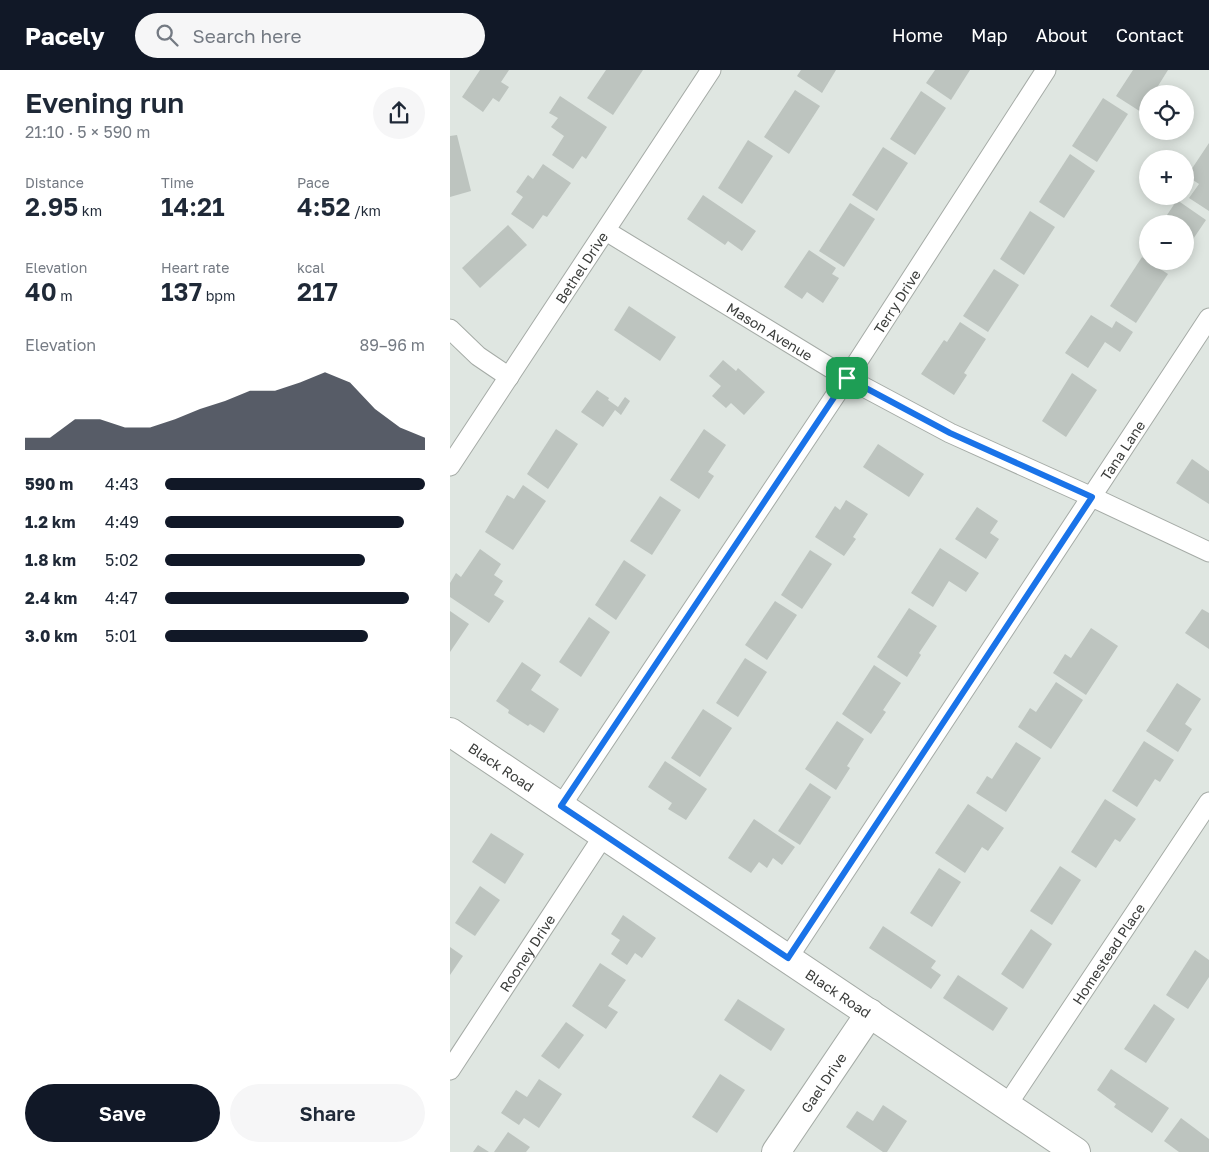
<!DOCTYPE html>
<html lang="en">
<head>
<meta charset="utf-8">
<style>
	:root { --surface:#fff; --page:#f6f6f7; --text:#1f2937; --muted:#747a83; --accent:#111827 }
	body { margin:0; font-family:"Golos Text",sans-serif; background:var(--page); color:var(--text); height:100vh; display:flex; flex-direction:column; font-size:19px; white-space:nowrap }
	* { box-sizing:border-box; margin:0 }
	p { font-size:16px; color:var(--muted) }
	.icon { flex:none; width:28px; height:28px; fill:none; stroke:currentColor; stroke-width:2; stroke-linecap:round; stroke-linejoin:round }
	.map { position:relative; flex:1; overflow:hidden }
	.drawer { display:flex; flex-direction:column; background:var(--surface); width:450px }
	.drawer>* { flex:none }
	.controls { position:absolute; left:689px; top:15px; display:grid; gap:10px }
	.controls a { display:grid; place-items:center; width:55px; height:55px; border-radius:50%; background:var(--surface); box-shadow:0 2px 12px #0003; font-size:25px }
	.pin { position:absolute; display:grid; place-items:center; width:42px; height:42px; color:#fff; margin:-21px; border-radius:10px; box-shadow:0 2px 8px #0006 }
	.round { display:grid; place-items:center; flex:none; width:52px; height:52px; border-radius:26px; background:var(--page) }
	.head { display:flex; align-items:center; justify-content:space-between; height:85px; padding:0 25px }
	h1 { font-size:28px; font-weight:600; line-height:38px }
	.figures { display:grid; grid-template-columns:repeat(3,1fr); gap:8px; height:85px; padding:5px 25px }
	.figures div { display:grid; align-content:center }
	.figures b { font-size:25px; font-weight:600 }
	.figures small { font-size:14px; font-weight:400 }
	.figures p { font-size:14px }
	.chart { height:140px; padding:10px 25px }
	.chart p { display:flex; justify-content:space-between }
	.chart svg { width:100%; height:90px; margin-top:5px; fill:var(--accent); opacity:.7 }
	.cta { display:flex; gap:10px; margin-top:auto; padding:10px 25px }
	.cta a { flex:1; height:58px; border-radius:30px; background:var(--accent); color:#fff; font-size:20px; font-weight:600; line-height:58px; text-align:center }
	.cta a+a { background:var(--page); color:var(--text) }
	ul { padding:0 25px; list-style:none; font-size:16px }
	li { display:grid; grid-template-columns:80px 60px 1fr; align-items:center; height:38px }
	li i { height:12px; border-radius:6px; background:var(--accent) }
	header { display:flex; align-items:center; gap:30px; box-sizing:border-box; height:70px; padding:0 25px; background:var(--accent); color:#fff }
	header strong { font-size:24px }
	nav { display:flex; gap:28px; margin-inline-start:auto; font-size:18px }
	.search { width:350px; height:45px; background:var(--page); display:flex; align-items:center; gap:12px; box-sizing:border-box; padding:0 18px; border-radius:28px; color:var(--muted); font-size:19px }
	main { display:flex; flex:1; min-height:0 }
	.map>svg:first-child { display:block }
	.building { fill:#bdc4bf }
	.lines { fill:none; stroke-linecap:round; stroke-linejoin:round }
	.street-casing { stroke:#a5aba6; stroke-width:21 }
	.secondary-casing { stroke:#a5aba6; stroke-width:30 }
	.street { stroke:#fff; stroke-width:19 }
	.secondary { stroke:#fff; stroke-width:28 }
	.route-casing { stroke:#fff; stroke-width:10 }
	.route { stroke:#1a73e8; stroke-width:6 }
	.labels { text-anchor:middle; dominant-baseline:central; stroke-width:4.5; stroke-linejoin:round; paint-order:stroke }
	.street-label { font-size:14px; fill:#3b3d3b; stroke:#ecf3ee }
</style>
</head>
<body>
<header>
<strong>Pacely</strong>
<div class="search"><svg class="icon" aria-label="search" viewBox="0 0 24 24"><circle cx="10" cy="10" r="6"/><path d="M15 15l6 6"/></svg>Search here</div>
<nav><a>Home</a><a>Map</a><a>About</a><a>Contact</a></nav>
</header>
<main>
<section class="drawer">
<div class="head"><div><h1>Evening run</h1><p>21:10 · 5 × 590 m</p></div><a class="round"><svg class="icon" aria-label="share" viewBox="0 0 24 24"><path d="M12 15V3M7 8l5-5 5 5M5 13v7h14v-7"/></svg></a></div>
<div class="figures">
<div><p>Distance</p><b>2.95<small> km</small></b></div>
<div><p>Time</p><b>14:21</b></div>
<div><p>Pace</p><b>4:52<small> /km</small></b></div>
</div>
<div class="figures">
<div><p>Elevation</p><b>40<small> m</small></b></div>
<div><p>Heart rate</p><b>137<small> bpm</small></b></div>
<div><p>kcal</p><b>217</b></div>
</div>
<div class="chart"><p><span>Elevation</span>89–96 m</p>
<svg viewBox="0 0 160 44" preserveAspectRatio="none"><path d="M0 44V38L10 38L20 29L30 29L40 33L50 33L60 29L70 24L80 20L90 15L100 15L110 11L120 6L130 11L140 24L150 33L160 38V44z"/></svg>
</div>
<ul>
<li><b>590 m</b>4:43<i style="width:100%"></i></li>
<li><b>1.2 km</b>4:49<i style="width:92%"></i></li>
<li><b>1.8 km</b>5:02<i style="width:77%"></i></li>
<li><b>2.4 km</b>4:47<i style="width:94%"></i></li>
<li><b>3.0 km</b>5:01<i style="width:78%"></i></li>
</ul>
<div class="cta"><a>Save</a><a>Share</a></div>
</section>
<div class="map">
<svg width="759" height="1082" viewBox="0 0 759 1082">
	<rect width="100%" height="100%" fill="#dfe6e1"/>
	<!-- building -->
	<g class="building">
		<polygon points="30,0 59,0 51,12 59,17 49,32 43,28 33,42 12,27"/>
		<polygon points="156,0 193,0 163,45 137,28"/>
		<polygon points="351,0 386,0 372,23 347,6"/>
		<polygon points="485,0 520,0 501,30 476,13"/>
		<polygon points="683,0 718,0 703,24 698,24 698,32 691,42 666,26"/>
		<polygon points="345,20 370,36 339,84 314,67"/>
		<polygon points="471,21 496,38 465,85 440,69"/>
		<polygon points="110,26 157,57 136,89 132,86 123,99 102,85 114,66 101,57 108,48 99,43"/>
		<polygon points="653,28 678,44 647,92 622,76"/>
		<polygon points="7,65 21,121 0,127 0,66"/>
		<polygon points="298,70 323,86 292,134 268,118"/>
		<polygon points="759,73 759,141 739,128 749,114 737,106"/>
		<polygon points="433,77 458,93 427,141 402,125"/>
		<polygon points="620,84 645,101 614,148 589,132"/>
		<polygon points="93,94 121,113 97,147 93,145 83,159 61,144 73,127 66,122 78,105 83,109"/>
		<polygon points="253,125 306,161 292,181 278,171 275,175 237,149"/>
		<polygon points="727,130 756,150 735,181 735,154 711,154"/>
		<polygon points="400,133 425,149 394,197 369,181"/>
		<polygon points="580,141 605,157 574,205 550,189"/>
		<polygon points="58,155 77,175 30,218 12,198"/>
		<polygon points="359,180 386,198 382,204 389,208 373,233 357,222 352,229 334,217"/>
		<polygon points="692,187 718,204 686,253 660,236"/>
		<polygon points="544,199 569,215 538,262 513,246"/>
		<polygon points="179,236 226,267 210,291 164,260"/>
		<polygon points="641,245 662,258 666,251 683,262 670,282 655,272 638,298 615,283"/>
		<polygon points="510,252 536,269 514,303 517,305 504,325 471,304 494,270 497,272"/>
		<polygon points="273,290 286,301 288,298 315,322 294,345 281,333 276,338 262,326 271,316 259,306"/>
		<polygon points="622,303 647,320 616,367 592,351"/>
		<polygon points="147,320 159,328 158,330 168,337 175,327 180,331 171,345 165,340 153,357 131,342"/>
		<polygon points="106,359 128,374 98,419 77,404"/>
		<polygon points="254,359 276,375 258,402 264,406 249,429 220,410"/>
		<polygon points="428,374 474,404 459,427 413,397"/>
		<polygon points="742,389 759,401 759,434 726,413"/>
		<polygon points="73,415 96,431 63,480 35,462 57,425 64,429"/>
		<polygon points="210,426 231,440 202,485 180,471"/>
		<polygon points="396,430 418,444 403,467 406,469 394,486 365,467 385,436 390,440"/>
		<polygon points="527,437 548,451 540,463 549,469 536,489 505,469"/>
		<polygon points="490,478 529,503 516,522 499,511 483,537 461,523"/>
		<polygon points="30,479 51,494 44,505 53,511 44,525 54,531 39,553 0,527 0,513 6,503 11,507"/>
		<polygon points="360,480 382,494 352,539 331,525"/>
		<polygon points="174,490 196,505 166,550 145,535"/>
		<polygon points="325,531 347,545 317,590 295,575"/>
		<polygon points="459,538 487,556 469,583 471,585 457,607 427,587"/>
		<polygon points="752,539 759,543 759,579 735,563"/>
		<polygon points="0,541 19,554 0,582"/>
		<polygon points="139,547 160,562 131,607 109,592"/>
		<polygon points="641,558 668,576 636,625 603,603 615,584 621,588"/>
		<polygon points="295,588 317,602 288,647 266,633"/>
		<polygon points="72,592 91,605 81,620 109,639 94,663 80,654 78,656 58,643 59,640 46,631"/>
		<polygon points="424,595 451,613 433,640 436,642 421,664 392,644"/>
		<polygon points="606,612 633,630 601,679 568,657 580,638 586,642"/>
		<polygon points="727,613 751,629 735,654 742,659 728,682 696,661"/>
		<polygon points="253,639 282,658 250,707 221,688"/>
		<polygon points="387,651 414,669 397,696 400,698 386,720 355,699"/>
		<polygon points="694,671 724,690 710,712 705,709 687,737 662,721"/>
		<polygon points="566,672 591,688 556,742 526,723 537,706 542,709"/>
		<polygon points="215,691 257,719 236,750 218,739 222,733 198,717"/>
		<polygon points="360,713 381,727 350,775 328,761"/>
		<polygon points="655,729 686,749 670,772 665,769 646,798 621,782"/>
		<polygon points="518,734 554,758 538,781 532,777 515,803 485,783"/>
		<polygon points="304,749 345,777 332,795 323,788 317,798 309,792 301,803 278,788"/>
		<polygon points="41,763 74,784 55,814 22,792"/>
		<polygon points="610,796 631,810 602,855 580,841"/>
		<polygon points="489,798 511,812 482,857 460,843"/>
		<polygon points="30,816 50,830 25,866 5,853"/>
		<polygon points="173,845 206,868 192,888 185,883 177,895 161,884 170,870 161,864"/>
		<polygon points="433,856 486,891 481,898 491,905 481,919 419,878"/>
		<polygon points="581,859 602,874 573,919 551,904"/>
		<polygon points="0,877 13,886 0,905"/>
		<polygon points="745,880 759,890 759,907 738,939 716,925"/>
		<polygon points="150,893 176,910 158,936 168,942 156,959 122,936"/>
		<polygon points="508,905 558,938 543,961 493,928"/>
		<polygon points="288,929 335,959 321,981 274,950"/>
		<polygon points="704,934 725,949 696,993 674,979"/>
		<polygon points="116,952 134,965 109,999 91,986"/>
		<polygon points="661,999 719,1038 702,1063 664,1037 666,1034 647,1020"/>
		<polygon points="270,1004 295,1020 267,1063 242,1047"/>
		<polygon points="89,1009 112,1024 89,1058 74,1048 69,1055 51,1043 66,1020 77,1027"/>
		<polygon points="433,1035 457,1051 437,1082 433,1082 396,1057 407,1041 423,1051"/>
		<polygon points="731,1048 759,1069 759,1082 729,1082 714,1071"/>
		<polygon points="58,1062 80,1077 76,1082 44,1082"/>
		<polygon points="28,1075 39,1082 23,1082"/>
	</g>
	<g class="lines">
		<!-- street casing -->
		<g class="street-casing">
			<g id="street">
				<path id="s1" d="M156 161 397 308 500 363 642 427 759 482"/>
				<polyline points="0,259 28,286 59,307"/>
				<path id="s2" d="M0 396 261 0"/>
				<path id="s3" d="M111 736 397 308 596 0"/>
				<path id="s4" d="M338 888 759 248"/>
				<path id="s5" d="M0 1000 154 765"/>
				<path id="s6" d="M557 1035 759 732"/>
			</g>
		</g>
		<!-- secondary casing -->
		<g class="secondary-casing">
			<g id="secondary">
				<path id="s7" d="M0 662 626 1082"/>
				<path id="s8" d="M326 1082 420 943"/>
			</g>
		</g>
		<!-- street -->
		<use href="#street" class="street"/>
		<!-- secondary -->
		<use href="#secondary" class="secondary"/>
	</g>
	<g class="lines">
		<!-- route casing -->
		<g class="route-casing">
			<polygon id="route" points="397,308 500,363 642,427 338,888 111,736"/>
		</g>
		<!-- route -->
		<use href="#route" class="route"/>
	</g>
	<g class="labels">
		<!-- street labels -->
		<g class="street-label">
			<text stroke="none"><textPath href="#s2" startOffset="238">Bethel Drive</textPath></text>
			<text stroke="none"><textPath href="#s3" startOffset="606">Terry Drive</textPath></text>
			<text stroke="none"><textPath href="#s1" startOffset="192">Mason Avenue</textPath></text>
			<text stroke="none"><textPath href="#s4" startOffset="608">Tana Lane</textPath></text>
			<text stroke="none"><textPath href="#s7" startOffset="62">Black Road</textPath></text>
			<text stroke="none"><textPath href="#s5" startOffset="140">Rooney Drive</textPath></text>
			<text stroke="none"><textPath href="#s6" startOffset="182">Homestead Place</textPath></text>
			<text stroke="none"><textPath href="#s7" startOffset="468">Black Road</textPath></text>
			<text stroke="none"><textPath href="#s8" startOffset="84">Gael Drive</textPath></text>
		</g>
	</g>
</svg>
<div class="controls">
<a><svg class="icon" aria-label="locate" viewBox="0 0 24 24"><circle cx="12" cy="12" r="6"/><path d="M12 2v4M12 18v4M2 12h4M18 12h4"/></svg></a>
<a>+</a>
<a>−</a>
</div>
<div class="pin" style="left:397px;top:308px;background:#1e9e55"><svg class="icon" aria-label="arrive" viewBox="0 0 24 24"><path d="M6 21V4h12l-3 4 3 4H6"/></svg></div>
</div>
</main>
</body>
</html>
